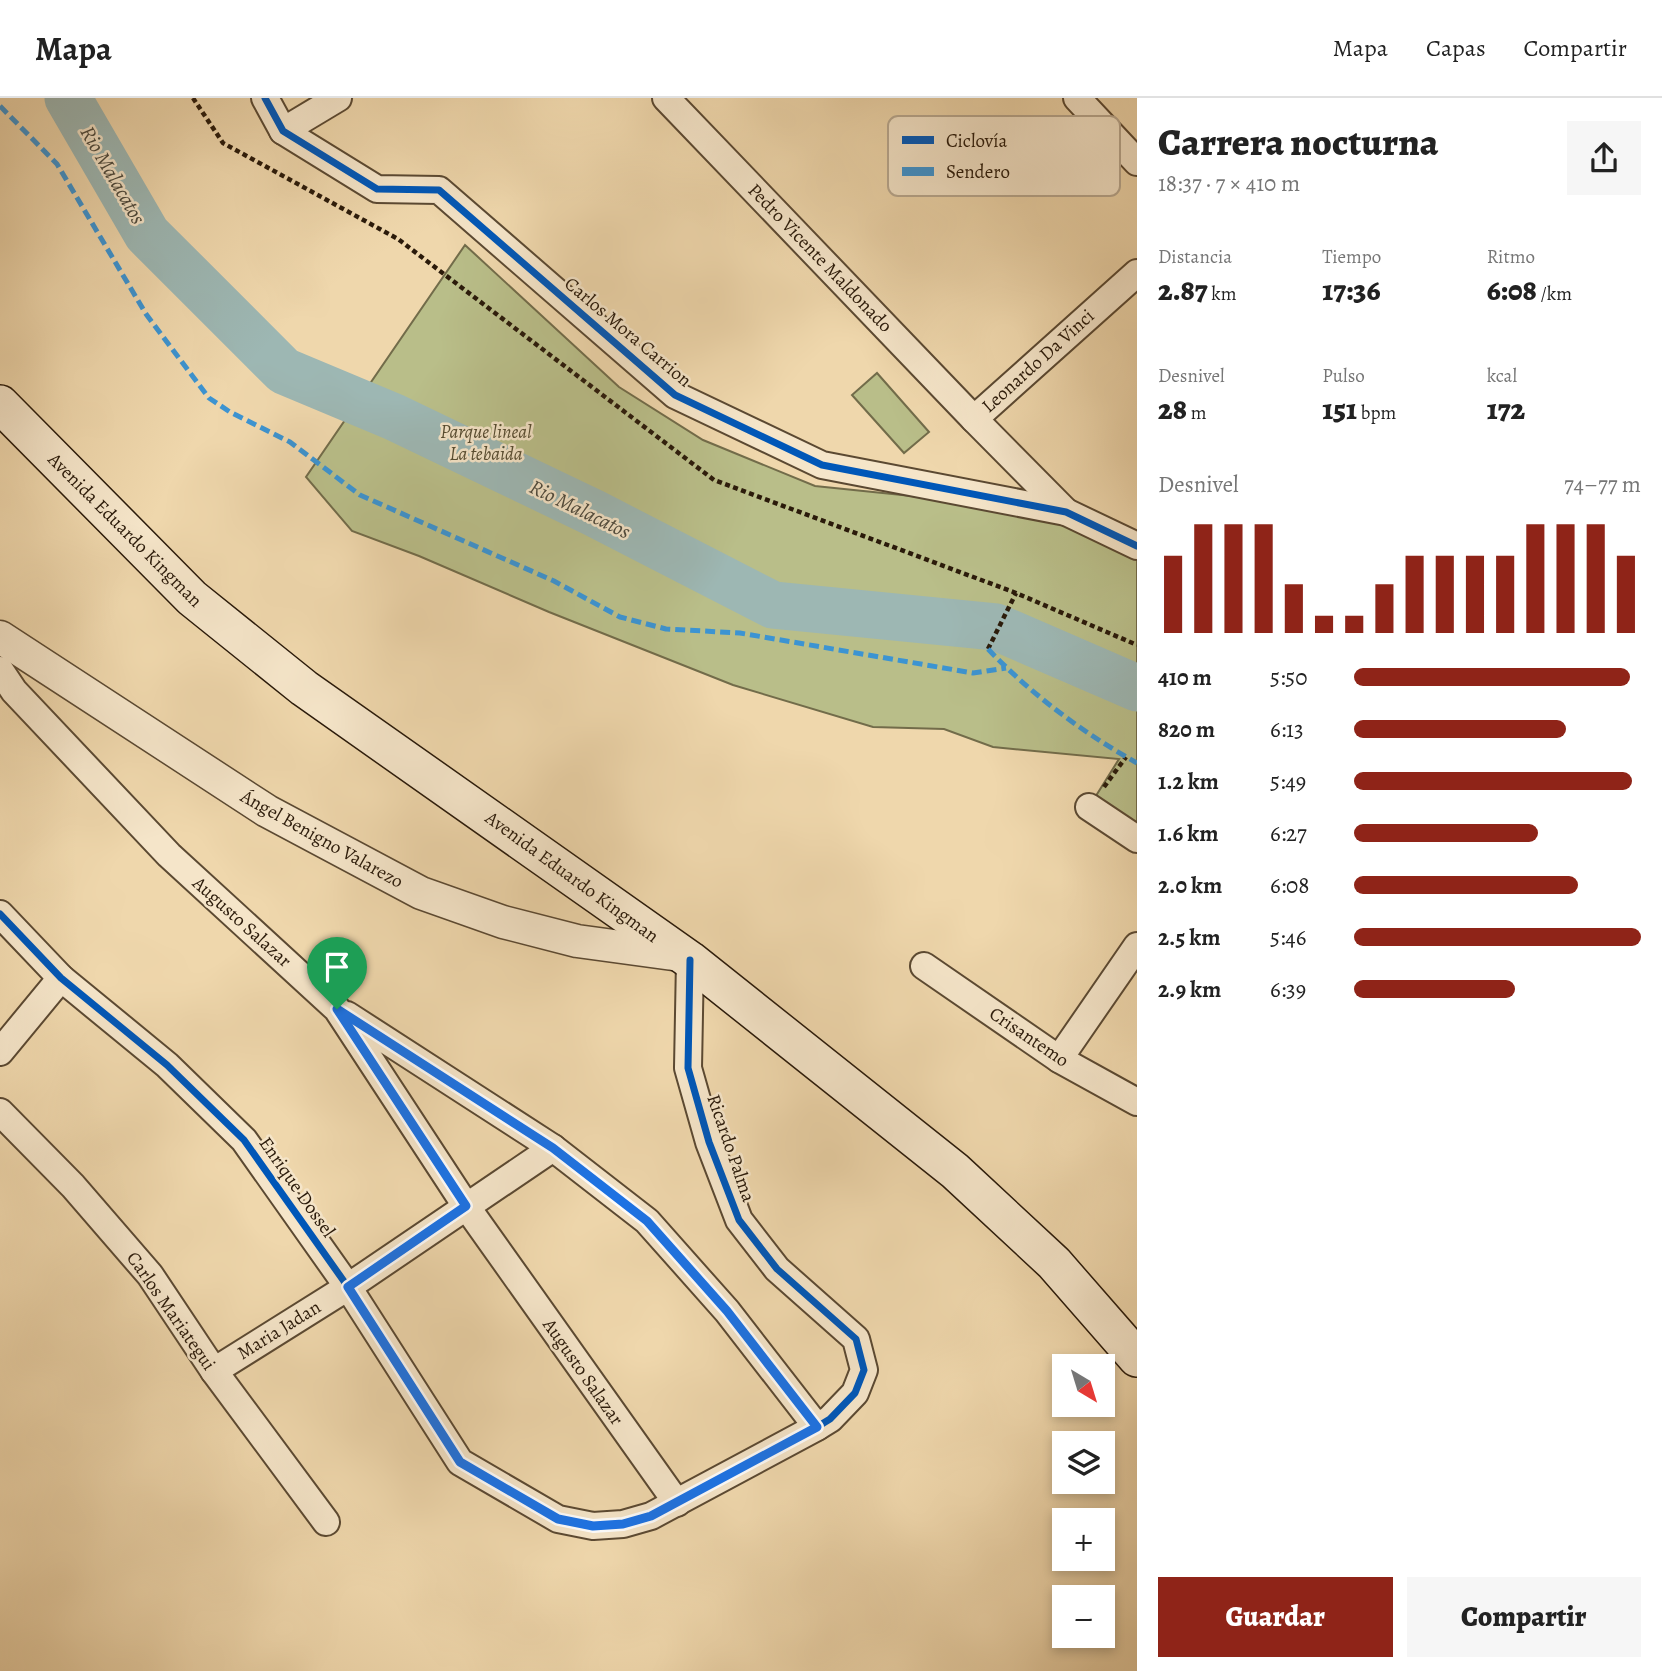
<!DOCTYPE html>
<html lang="es">
<head>
<meta charset="utf-8">
<style>
	:root { --surface:#fff; --page:#f6f6f6; --text:#222; --muted:#767676; --line:#e0e0e0; --accent:#8f2418 }
	body { margin:0; font-family:Alegreya,serif; background:var(--page); color:var(--text); height:100vh; display:flex; flex-direction:column; font-size:26px; white-space:nowrap }
	* { box-sizing:border-box; margin:0 }
	p { font-size:23px; color:var(--muted) }
	.icon { flex:none; width:38px; height:38px; fill:none; stroke:currentColor; stroke-width:2; stroke-linecap:round; stroke-linejoin:round }
	.map { position:relative; flex:1; overflow:hidden }
	.details { display:flex; flex-direction:column; background:var(--surface); width:525px }
	.details>* { flex:none }
	.needle { width:46px; rotate:142deg }
	.buttons { position:absolute; left:1052px; top:1256px; display:grid; gap:14px }
	.buttons a { display:grid; place-items:center; width:63px; height:63px; border-radius:0px; background:var(--surface); box-shadow:0 4px 10px #0003; font-size:35px }
	.pin { position:absolute; display:grid; place-items:center; width:60px; height:60px; color:#fff; margin:-72px -30px; border-radius:50% 50% 50% 0; rotate:-45deg; box-shadow:0 0 7px #0007 }
	.pin .icon { rotate:45deg }
	.round { display:grid; place-items:center; flex:none; width:74px; height:74px; border-radius:0px; background:var(--page) }
	.overview { display:flex; align-items:center; justify-content:space-between; height:119px; padding:0 21px }
	h1 { font-size:38px; font-weight:800; line-height:52px }
	.stats { display:grid; grid-template-columns:repeat(3,1fr); gap:10px; height:119px; padding:7px 21px }
	.stats div { display:grid; align-content:center }
	.stats b { font-size:30px; font-weight:800 }
	.stats small { font-size:19px; font-weight:400 }
	.stats p { font-size:19px }
	.chart { height:196px; padding:14px 21px }
	.chart p { display:flex; justify-content:space-between }
	.chart svg { width:100%; height:126px; margin-top:7px; stroke:var(--accent); stroke-width:6 }
	.action { display:flex; gap:14px; margin-top:auto; padding:14px 21px }
	.action a { flex:1; height:80px; border-radius:0px; background:var(--accent); color:#fff; font-size:28px; font-weight:800; line-height:80px; text-align:center }
	.action a+a { background:var(--page); color:var(--text) }
	ul { padding:0 21px; list-style:none; font-size:23px }
	li { display:grid; grid-template-columns:112px 84px 1fr; align-items:center; height:52px }
	li i { height:18px; border-radius:9px; background:var(--accent) }
	header { display:flex; align-items:center; gap:42px; box-sizing:border-box; height:98px; padding:0 35px; background:var(--surface); border-bottom:2px solid var(--line) }
	header strong { font-size:33px }
	nav { display:flex; gap:38px; margin-inline-start:auto; font-size:24px }
	main { display:flex; flex:1; min-height:0 }
	.map>svg:first-child { display:block }
	.green { fill:#b9be89; stroke:#726c4a; stroke-width:2 }
	.lines { fill:none; stroke-linecap:round; stroke-linejoin:round }
	.river { stroke:#9db7b3; stroke-width:47 }
	.minor-casing { stroke:#5b4932; stroke-width:30 }
	.tertiary-casing { stroke:#5b4932; stroke-width:35 }
	.secondary-casing { stroke:#2a1a0a; stroke-width:40 }
	.path { stroke:#2a1a0a; stroke-width:4.5; stroke-dasharray:5 3.5; stroke-linecap:butt }
	.minor { stroke:#f5e5c9; stroke-width:26 }
	.tertiary { stroke:#f5e5c9; stroke-width:32 }
	.secondary { stroke:#f5e5c9; stroke-width:37 }
	.quiet { stroke:#3c94d2; stroke-width:5; stroke-dasharray:10 5; stroke-linecap:butt }
	.cycleway-casing { stroke:#f5e5c9; stroke-width:11 }
	.cycleway { stroke:#0057b8; stroke-width:7 }
	.route-casing { stroke:#fff; stroke-width:14 }
	.route { stroke:#1a73e8; stroke-width:9 }
	.labels { text-anchor:middle; dominant-baseline:central; stroke-width:5; stroke-linejoin:round; paint-order:stroke }
	.street-label { font-size:19px; fill:#2a1a0a; stroke:#f5e5c9 }
	.park-label { font-size:19px; font-style:italic; fill:#554b30; stroke:#f5e5c9 }
	.water-label { font-size:21px; font-style:italic; fill:#4c493d; stroke:#f5e5c9 }
	.key { fill:#f5e5c9; stroke:#b8a890; stroke-width:2 }
	.key-label { font-size:19px; fill:#2a1a0a }
</style>
</head>
<body>
<header>
<strong>Mapa</strong>
<nav><a>Mapa</a><a>Capas</a><a>Compartir</a></nav>
</header>
<main>
<div class="map">
<svg width="1137" height="1573" viewBox="0 0 1137 1573">
	<rect width="100%" height="100%" fill="#efd7ac"/>
	<filter id="stains"><feTurbulence type="fractalNoise" baseFrequency=".00286" numOctaves="4"/><feColorMatrix values="0 0 0 0 .2 0 0 0 0 .09 0 0 0 0 .02 0 0 0 .5 -.17"/></filter>
	<radialGradient id="worn" r=".72"><stop offset=".6" stop-color="#630" stop-opacity="0"/><stop offset="1" stop-color="#630" stop-opacity=".3"/></radialGradient>
	<!-- green -->
	<g class="green">
		<polygon points="465,147 619,289 703,342 815,388 1066,414 1137,448 1137,741 1089,709 1119,661 993,649 944,631 873,629 733,587 549,514 419,458 352,433 306,379"/>
		<polygon points="877,275 929,334 904,355 852,297"/>
	</g>
	<g class="lines">
		<!-- river -->
		<polyline class="river" points="68,0 147,136 284,273 394,319 594,415 773,507 996,529 1137,590"/>
		<!-- minor casing -->
		<g class="minor-casing">
			<g id="minor">
				<polyline points="265,0 283,33 377,91 439,92 675,297 822,367 1066,414 1137,448"/>
				<polyline points="666,0 974,321"/>
				<polyline points="1077,0 1137,64"/>
				<polyline points="283,33 338,0"/>
				<polyline points="1066,414 974,321 1137,175"/>
				<polyline points="0,572 14,593 169,757 337,911 466,1108 677,1405"/>
				<polyline points="1089,709 1137,741"/>
				<polyline points="0,816 61,880 167,967 244,1042 348,1189 460,1364 558,1421 593,1428 623,1426 651,1418 817,1329 830,1321 855,1295 864,1272 856,1241 777,1171 739,1122 709,1044 688,970 690,862"/>
				<polyline points="924,868 1059,961 1137,1004"/>
				<polyline points="347,917 553,1050 647,1123 727,1213 817,1329"/>
				<polyline points="0,954 61,880"/>
				<polyline points="1059,961 1137,848"/>
				<polyline points="0,1014 73,1088 150,1177 214,1273 326,1424"/>
				<polyline points="214,1273 348,1189 553,1050"/>
			</g>
		</g>
		<!-- tertiary casing -->
		<g class="tertiary-casing">
			<polyline id="tertiary" points="0,539 267,713 421,795 503,824 577,843 680,857"/>
		</g>
		<!-- secondary casing -->
		<g class="secondary-casing">
			<polyline id="secondary" points="0,306 192,500 304,590 690,862 955,1073 1054,1165 1137,1260"/>
		</g>
		<!-- path -->
		<g class="path">
			<polyline points="193,0 223,45 398,141 714,382 1016,495 1137,547"/>
			<polyline points="988,551 1016,495"/>
			<polyline points="1104,689 1126,659"/>
		</g>
		<!-- minor -->
		<use href="#minor" class="minor"/>
		<!-- tertiary -->
		<use href="#tertiary" class="tertiary"/>
		<!-- secondary -->
		<use href="#secondary" class="secondary"/>
		<!-- quiet -->
		<g class="quiet">
			<polyline points="0,8 57,66 146,216 209,300 230,314 290,344 360,397 554,483 620,519 666,531 740,535 973,575 1006,570"/>
			<path d="M988 551C1031 596 1083 635 1137 665"/>
		</g>
		<!-- cycleway casing -->
		<g class="cycleway-casing">
			<g id="cycleway">
				<polyline points="265,0 283,33 377,91 439,92 675,297 822,367 1066,414 1137,448"/>
				<polyline points="0,816 61,880 167,967 244,1042 348,1189 460,1364 558,1421 593,1428 623,1426 651,1418 817,1329 830,1321 855,1295 864,1272 856,1241 777,1171 739,1122 709,1044 688,970 690,862"/>
			</g>
		</g>
		<!-- cycleway -->
		<use href="#cycleway" class="cycleway"/>
	</g>
	<g class="lines">
		<!-- route casing -->
		<g class="route-casing">
			<polygon id="route" points="337,911 553,1050 647,1123 727,1213 817,1329 651,1418 623,1426 593,1428 558,1421 460,1364 348,1189 466,1108"/>
		</g>
		<!-- route -->
		<use href="#route" class="route"/>
	</g>
	<g class="labels">
		<!-- street labels -->
		<g class="street-label">
			<text transform="translate(820 160) rotate(46)">Pedro Vicente Maldonado</text>
			<text transform="translate(628 234) rotate(40)">Carlos Mora Carrion</text>
			<text transform="translate(1038 263) rotate(-42)">Leonardo Da Vinci</text>
			<text transform="translate(125 432) rotate(45)">Avenida Eduardo Kingman</text>
			<text transform="translate(322 741) rotate(29)">Ángel Benigno Valarezo</text>
			<text transform="translate(572 779) rotate(36)">Avenida Eduardo Kingman</text>
			<text transform="translate(242 824) rotate(42)">Augusto Salazar</text>
			<text transform="translate(1029 939) rotate(34)">Crisantemo</text>
			<text transform="translate(731 1050) rotate(71)">Ricardo Palma</text>
			<text transform="translate(297 1089) rotate(55)">Enrique Dossel</text>
			<text transform="translate(171 1213) rotate(55)">Carlos Mariategui</text>
			<text transform="translate(279 1232) rotate(-32)">Maria Jadan</text>
			<text transform="translate(583 1274) rotate(55)">Augusto Salazar</text>
		</g>
		<!-- park labels -->
		<g class="park-label">
			<text x="486" y="334">Parque lineal<tspan x="486" dy="22">La tebaida</tspan></text>
		</g>
		<!-- water labels -->
		<g class="water-label">
			<text transform="translate(113 77) rotate(60)">Rio Malacatos</text>
			<text transform="translate(580 411) rotate(26)">Rio Malacatos</text>
		</g>
	</g>
	<!-- legend -->
	<rect x="888" y="18" width="232" height="80" rx="10" class="key"/>
	<rect x="902" y="38" width="32" height="8" fill="#0057b8"/>
	<rect x="902" y="69" width="32" height="9" fill="#3c94d2"/>
	<g class="key-label">
		<text x="946" y="49">Ciclovía</text>
		<text x="946" y="80">Sendero</text>
	</g>
	<rect width="100%" height="100%" filter="url(#stains)"/>
	<rect width="100%" height="100%" fill="url(#worn)"/>
</svg>
<div class="buttons">
<a><svg class="needle" viewBox="-14 -14 28 28"><path d="M0-13l5 13h-10z" fill="#e53935"/><path d="M0 13l5-13h-10z" fill="#767676"/></svg></a>
<a><svg class="icon" aria-label="layers" viewBox="0 0 24 24"><path d="M12 4l9 5-9 5-9-5zM3 14l9 5 9-5"/></svg></a>
<a>+</a>
<a>−</a>
</div>
<div class="pin" style="left:337px;top:911px;background:#1e9e55"><svg class="icon" aria-label="arrive" viewBox="0 0 24 24"><path d="M6 21V4h12l-3 4 3 4H6"/></svg></div>
</div>
<section class="details">
<div class="overview"><div><h1>Carrera nocturna</h1><p>18:37 · 7 × 410 m</p></div><a class="round"><svg class="icon" aria-label="share" viewBox="0 0 24 24"><path d="M12 15V3M7 8l5-5 5 5M5 13v7h14v-7"/></svg></a></div>
<div class="stats">
<div><p>Distancia</p><b>2.87<small> km</small></b></div>
<div><p>Tiempo</p><b>17:36</b></div>
<div><p>Ritmo</p><b>6:08<small> /km</small></b></div>
</div>
<div class="stats">
<div><p>Desnivel</p><b>28<small> m</small></b></div>
<div><p>Pulso</p><b>151<small> bpm</small></b></div>
<div><p>kcal</p><b>172</b></div>
</div>
<div class="chart"><p><span>Desnivel</span>74–77 m</p>
<svg viewBox="0 0 160 44" preserveAspectRatio="none"><path d="M5 44V17M15 44V6M25 44V6M35 44V6M45 44V27M55 44V38M65 44V38M75 44V27M85 44V17M95 44V17M105 44V17M115 44V17M125 44V6M135 44V6M145 44V6M155 44V17"/></svg>
</div>
<ul>
<li><b>410 m</b>5:50<i style="width:96%"></i></li>
<li><b>820 m</b>6:13<i style="width:74%"></i></li>
<li><b>1.2 km</b>5:49<i style="width:97%"></i></li>
<li><b>1.6 km</b>6:27<i style="width:64%"></i></li>
<li><b>2.0 km</b>6:08<i style="width:78%"></i></li>
<li><b>2.5 km</b>5:46<i style="width:100%"></i></li>
<li><b>2.9 km</b>6:39<i style="width:56%"></i></li>
</ul>
<div class="action"><a>Guardar</a><a>Compartir</a></div>
</section>
</main>
</body>
</html>
